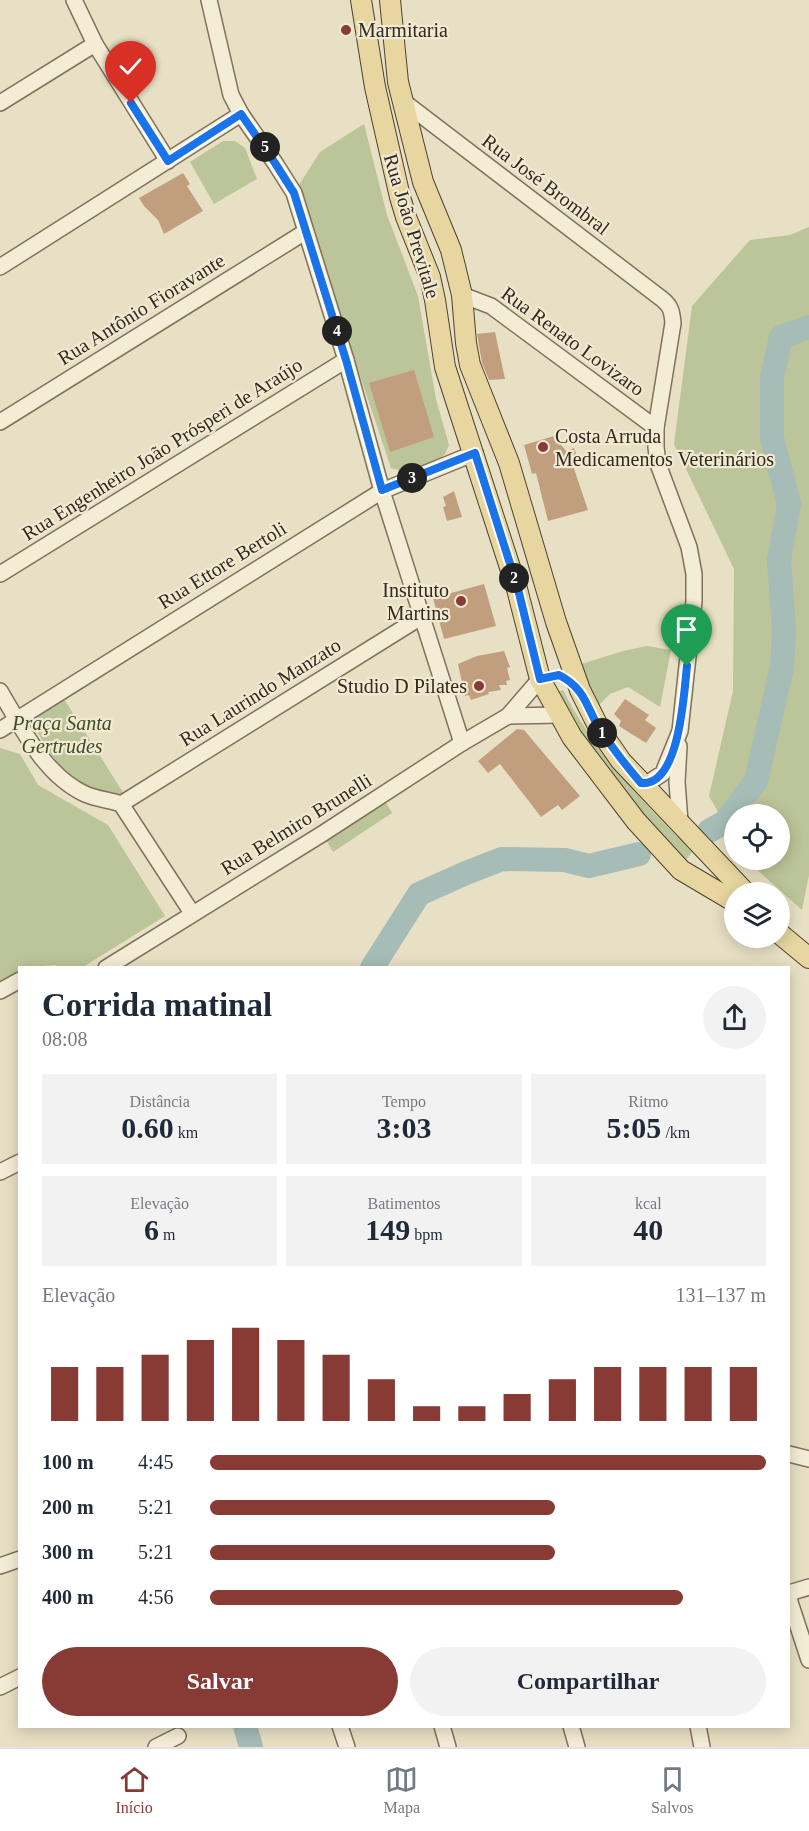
<!DOCTYPE html>
<html lang="pt">
<head>
<meta charset="utf-8">
<style>
	:root { --surface:#fff; --page:#f2f2f3; --text:#1f2937; --muted:#747a83; --line:#e0e1e3; --accent:#883a34 }
	body { margin:0; font-family:"Times New Roman",serif; background:var(--page); color:var(--text); height:100vh; display:flex; flex-direction:column; font-size:22px; white-space:nowrap }
	* { box-sizing:border-box; margin:0 }
	p { font-size:20px; color:var(--muted) }
	.icon { flex:none; width:33px; height:33px; fill:none; stroke:currentColor; stroke-width:2; stroke-linecap:round; stroke-linejoin:round }
	.map { position:relative; flex:1; overflow:hidden }
	.details { position:absolute; left:18px; top:966px; width:772px; height:762px; display:flex; flex-direction:column; background:var(--surface); border-radius:0px; box-shadow:0 3px 15px #0003 }
	.details>* { flex:none }
	.controls { position:absolute; left:724px; top:804px; display:grid; gap:12px }
	.controls a { display:grid; place-items:center; width:66px; height:66px; border-radius:50%; background:var(--surface); box-shadow:0 3px 15px #0003; font-size:30px }
	.pin { position:absolute; display:grid; place-items:center; width:51px; height:51px; color:#fff; margin:-62px -26px; border-radius:50% 50% 50% 0; rotate:-45deg; box-shadow:0 0 6px #0007 }
	.pin .icon { rotate:45deg }
	.km { position:absolute; width:30px; height:30px; margin:-15px; border-radius:50%; background:#222; color:#fff; font-size:16px; line-height:30px; text-align:center }
	.round { display:grid; place-items:center; flex:none; width:63px; height:63px; border-radius:32px; background:var(--page) }
	.head { display:flex; align-items:center; justify-content:space-between; height:102px; padding:0 24px }
	h1 { font-size:33px; font-weight:800; line-height:45px }
	.metrics { display:grid; grid-template-columns:repeat(3,1fr); gap:9px; height:102px; padding:6px 24px }
	.metrics div { display:grid; align-content:center; border-radius:0px; background:var(--page); text-align:center }
	.metrics b { font-size:30px; font-weight:800 }
	.metrics small { font-size:16px; font-weight:400 }
	.metrics p { font-size:16px }
	.chart { height:168px; padding:12px 24px }
	.chart p { display:flex; justify-content:space-between }
	.chart svg { width:100%; height:108px; margin-top:6px; stroke:var(--accent); stroke-width:6 }
	.action { display:flex; gap:12px; margin-top:auto; padding:12px 24px }
	.action a { flex:1; height:69px; border-radius:36px; background:var(--accent); color:#fff; font-size:24px; font-weight:800; line-height:69px; text-align:center }
	.action a+a { background:var(--page); color:var(--text) }
	ul { padding:0 24px; list-style:none; font-size:20px }
	li { display:grid; grid-template-columns:96px 72px 1fr; align-items:center; height:45px }
	li i { height:15px; border-radius:8px; background:var(--accent) }
	.tabs { display:flex; justify-content:space-around; align-items:center; height:84px; border-top:2px solid var(--line); background:var(--surface); font-size:16px; color:var(--muted) }
	.tabs a { display:grid; justify-items:center; gap:3px }
	.tabs .selected { color:var(--accent) }
	.map>svg:first-child { display:block }
	.green { fill:#bcc499 }
	.lines { fill:none; stroke-linecap:round; stroke-linejoin:round }
	.river { stroke:#a5bcb7; stroke-width:24 }
	.building { fill:#c19f7e }
	.minor-casing { stroke:#80725d; stroke-width:18 }
	.major-casing { stroke:#4e4130; stroke-width:22 }
	.minor { stroke:#f4edd6; stroke-width:15 }
	.major { stroke:#e7d6a0; stroke-width:20 }
	.route-casing { stroke:#fff; stroke-width:12 }
	.route { stroke:#1a73e8; stroke-width:8 }
	.poi-dot { fill:#883a34; stroke:#f0ead2; stroke-width:2 }
	.labels { text-anchor:middle; dominant-baseline:central; stroke-width:4.5; stroke-linejoin:round; paint-order:stroke }
	.poi-label { font-size:20px; fill:#32291f; stroke:#f0ead2; text-anchor:start }
	.street-label { font-size:20px; fill:#32291f; stroke:#f0ead2 }
	.park-label { font-size:20px; font-style:italic; fill:#404c28; stroke:#f0ead2 }
</style>
</head>
<body>
<div class="map">
<svg width="809" height="1747" viewBox="0 0 809 1747">
	<rect width="100%" height="100%" fill="#e8e0c4"/>
	<!-- green -->
	<g class="green">
		<polygon points="364,124 387,215 418,296 436,399 449,445 445,454 435,463 402,471 391,468 297,188 320,152"/>
		<polygon points="223,141 235,141 245,148 257,179 214,204 190,162"/>
		<polygon points="809,227 809,875 802,910 746,860 780,860 780,814 735,814 735,842 709,796 733,691 734,569 674,444 692,306 750,240 790,235"/>
		<polygon points="647,646 671,650 660,707 628,687 610,694 596,708 575,666 623,651"/>
		<path d="M563 690C595 753 643 802 692 852L684 863 614 782 554 694Z"/>
		<polygon points="64,699 124,794 115,798 72,782 45,746 34,725 39,715"/>
		<polygon points="0,748 20,754 38,785 108,825 165,916 83,967 58,967 55,965 20,968 19,975 0,987"/>
		<polygon points="385,801 392,813 333,852 326,840"/>
	</g>
	<g class="lines">
		<!-- river -->
		<g class="river">
			<polyline points="709,831 725,822 756,781 782,667 784,631 779,560 789,504 772,438 772,377 781,337 809,327"/>
			<polyline points="372,968 419,894 466,873 502,859 565,860 589,866 639,854"/>
			<polyline points="245,1726 251,1747"/>
		</g>
	</g>
	<!-- building -->
	<g class="building">
		<polygon points="183,173 190,184 187,186 203,211 164,234 158,220 144,206 139,198"/>
		<polygon points="495,332 505,379 489,380 482,363 477,334"/>
		<polygon points="414,370 434,437 390,452 369,383"/>
		<polygon points="554,436 566,451 574,448 579,461 572,463 588,510 548,521 536,473 532,474 524,445"/>
		<polygon points="454,491 462,517 447,521 443,507 446,506 443,497"/>
		<polygon points="484,584 496,626 444,639 433,598"/>
		<polygon points="504,651 510,667 507,668 510,680 506,681 507,685 499,685 501,690 488,692 489,694 471,700 469,695 465,696 458,664 477,656"/>
		<polygon points="625,699 649,715 645,720 656,728 646,743 619,726 621,721 614,714"/>
		<polygon points="517,729 524,730 580,796 562,810 558,805 541,817 500,764 488,773 478,761"/>
	</g>
	<g class="lines">
		<!-- minor casing -->
		<g class="minor-casing">
			<g id="minor">
				<polyline points="74,0 95,44 168,161"/>
				<polyline points="209,0 231,95 241,114 275,163 294,193 346,360 382,491 462,743"/>
				<path d="M404 102 662 299C671 306 672 312 673 323L656 428V447L658 464 689 547 694 574V601L680 731 663 773 651 781 641 783"/>
				<polyline points="0,103 95,44"/>
				<polyline points="0,267 241,114"/>
				<polyline points="462,295 491,306 656,428"/>
				<polyline points="0,422 305,232"/>
				<polyline points="0,574 346,360"/>
				<path d="M0 691C22 728 44 775 85 794 96 799 110 800 121 804L192 913"/>
				<polyline points="508,716 560,715"/>
				<polyline points="0,730 382,491 475,453"/>
				<polyline points="679,746 677,782 680,822"/>
				<polyline points="121,804 421,617"/>
				<polyline points="106,968 322,834 462,743 508,716 540,679"/>
				<polyline points="0,991 20,980"/>
				<polyline points="0,1172 20,1162"/>
				<polyline points="789,1454 809,1459"/>
				<polyline points="0,1566 20,1559"/>
				<polyline points="789,1593 809,1587"/>
				<polyline points="789,1599 809,1660"/>
				<polyline points="0,1687 20,1677"/>
				<polyline points="340,1726 347,1747"/>
				<polyline points="442,1726 448,1747"/>
				<polyline points="571,1726 577,1747"/>
				<polyline points="698,1726 702,1747"/>
				<polyline points="156,1747 178,1736"/>
			</g>
		</g>
		<!-- major casing -->
		<g class="major-casing">
			<g id="major">
				<polyline points="361,0 375,87 400,197 406,217 430,277 435,300 445,367 517,589 540,679 572,737 636,821 681,870 735,902"/>
				<polyline points="390,0 398,82 423,182 451,250 462,295 466,343 470,365 509,463 556,622 580,690 601,732 621,761 745,892"/>
				<polyline points="780,934 809,958"/>
			</g>
		</g>
		<!-- minor -->
		<use href="#minor" class="minor"/>
		<!-- major -->
		<use href="#major" class="major"/>
	</g>
	<g class="lines">
		<!-- route casing -->
		<g class="route-casing">
			<path id="route" d="M131 103 168 161 241 114 275 163 294 193 346 360 382 490 475 453 518 589 540 679 559 675C588 690 586 710 603 734 615 751 627 767 641 783 680 787 684 692 687 666"/>
		</g>
		<!-- route -->
		<use href="#route" class="route"/>
	</g>
	<!-- markers -->
	<g class="poi-dot">
		<circle cx="346" cy="30" r="6"/>
		<circle cx="543" cy="447" r="6"/>
		<circle cx="461" cy="601" r="6"/>
		<circle cx="479" cy="686" r="6"/>
	</g>
	<g class="labels">
		<!-- poi labels -->
		<g class="poi-label">
			<text x="358" y="30">Marmitaria</text>
			<text x="555" y="436">Costa Arruda<tspan x="555" dy="23">Medicamentos Veterinários</tspan></text>
			<text x="449" y="590" text-anchor="end">Instituto<tspan x="449" dy="23">Martins</tspan></text>
			<text x="467" y="686" text-anchor="end">Studio D Pilates</text>
		</g>
		<!-- street labels -->
		<g class="street-label">
			<text transform="translate(546 184) rotate(37)">Rua José Brombral</text>
			<text transform="translate(412 226) rotate(73)">Rua João Previtale</text>
			<text transform="translate(141 309) rotate(-32)">Rua Antônio Fioravante</text>
			<text transform="translate(573 341) rotate(36)">Rua Renato Lovizaro</text>
			<text transform="translate(162 449) rotate(-32)">Rua Engenheiro João Prósperi de Araújo</text>
			<text transform="translate(222 565) rotate(-32)">Rua Ettore Bertoli</text>
			<text transform="translate(260 692) rotate(-32)">Rua Laurindo Manzato</text>
			<text transform="translate(296 824) rotate(-32)">Rua Belmiro Brunelli</text>
		</g>
		<!-- park labels -->
		<g class="park-label">
			<text x="62" y="723">Praça Santa<tspan x="62" dy="23">Gertrudes</tspan></text>
		</g>
	</g>
</svg>
<div class="controls">
<a><svg class="icon" aria-label="locate" viewBox="0 0 24 24"><circle cx="12" cy="12" r="6"/><path d="M12 2v4M12 18v4M2 12h4M18 12h4"/></svg></a>
<a><svg class="icon" aria-label="layers" viewBox="0 0 24 24"><path d="M12 4l9 5-9 5-9-5zM3 14l9 5 9-5"/></svg></a>
</div>
<div class="pin" style="left:687px;top:666px;background:#1e9e55"><svg class="icon" aria-label="arrive" viewBox="0 0 24 24"><path d="M6 21V4h12l-3 4 3 4H6"/></svg></div>
<div class="pin" style="left:131px;top:103px;background:#d93025"><svg class="icon" aria-label="check" viewBox="0 0 24 24"><path d="M5 12l5 5 9-10"/></svg></div>
<b class="km" style="left:602px;top:733px">1</b>
<b class="km" style="left:514px;top:578px">2</b>
<b class="km" style="left:412px;top:478px">3</b>
<b class="km" style="left:337px;top:331px">4</b>
<b class="km" style="left:265px;top:147px">5</b>
<section class="details">
<div class="head"><div><h1>Corrida matinal</h1><p>08:08</p></div><a class="round"><svg class="icon" aria-label="share" viewBox="0 0 24 24"><path d="M12 15V3M7 8l5-5 5 5M5 13v7h14v-7"/></svg></a></div>
<div class="metrics">
<div><p>Distância</p><b>0.60<small> km</small></b></div>
<div><p>Tempo</p><b>3:03</b></div>
<div><p>Ritmo</p><b>5:05<small> /km</small></b></div>
</div>
<div class="metrics">
<div><p>Elevação</p><b>6<small> m</small></b></div>
<div><p>Batimentos</p><b>149<small> bpm</small></b></div>
<div><p>kcal</p><b>40</b></div>
</div>
<div class="chart"><p><span>Elevação</span>131–137 m</p>
<svg viewBox="0 0 160 44" preserveAspectRatio="none"><path d="M5 44V22M15 44V22M25 44V17M35 44V11M45 44V6M55 44V11M65 44V17M75 44V27M85 44V38M95 44V38M105 44V33M115 44V27M125 44V22M135 44V22M145 44V22M155 44V22"/></svg>
</div>
<ul>
<li><b>100 m</b>4:45<i style="width:100%"></i></li>
<li><b>200 m</b>5:21<i style="width:62%"></i></li>
<li><b>300 m</b>5:21<i style="width:62%"></i></li>
<li><b>400 m</b>4:56<i style="width:85%"></i></li>
</ul>
<div class="action"><a>Salvar</a><a>Compartilhar</a></div>
</section>
</div>
<nav class="tabs">
<a class="selected"><svg class="icon" aria-label="home" viewBox="0 0 24 24"><path d="M3 11l9-7 9 7M6 9v11h12V9"/></svg>Início</a>
<a><svg class="icon" aria-label="map" viewBox="0 0 24 24"><path d="M3 6l6-2 6 2 6-2v14l-6 2-6-2-6 2zM9 4v14M15 6v14"/></svg>Mapa</a>
<a><svg class="icon" aria-label="saved" viewBox="0 0 24 24"><path d="M7 4h10v16l-5-4-5 4z"/></svg>Salvos</a>
</nav>
</body>
</html>
